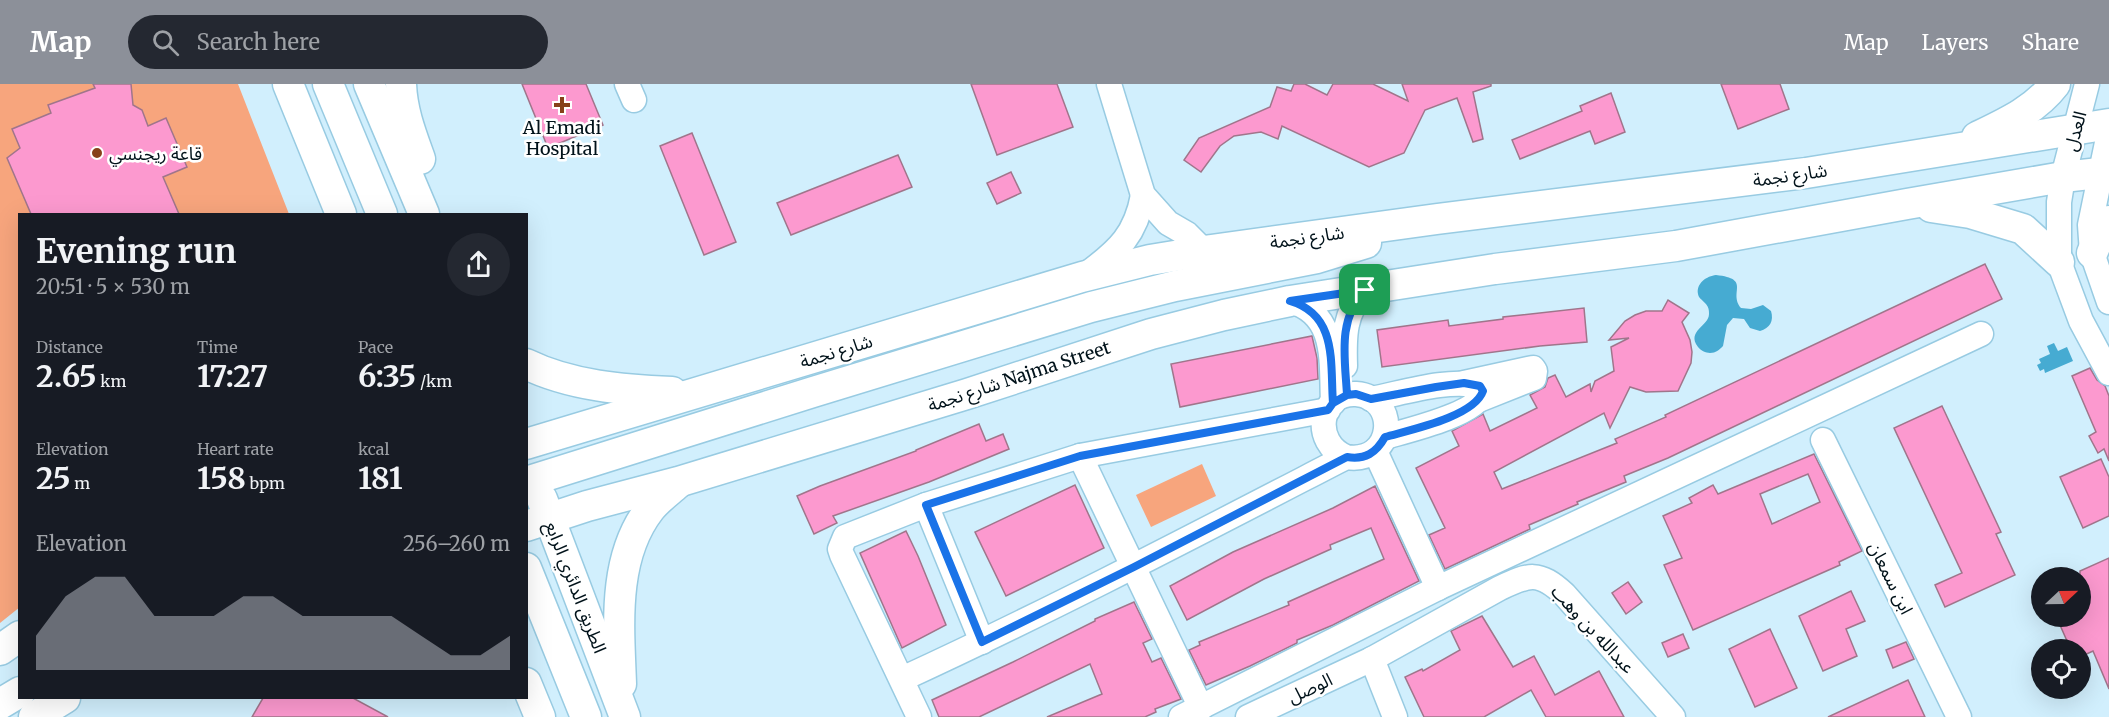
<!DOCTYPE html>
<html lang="en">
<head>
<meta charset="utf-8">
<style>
	:root { --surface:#171b24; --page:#242831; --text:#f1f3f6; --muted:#9ea1a6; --accent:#8c9099 }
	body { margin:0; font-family:Merriweather,"Noto Sans Arabic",serif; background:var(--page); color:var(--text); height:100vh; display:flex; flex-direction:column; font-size:22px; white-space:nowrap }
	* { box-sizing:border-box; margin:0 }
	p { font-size:20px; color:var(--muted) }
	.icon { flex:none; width:33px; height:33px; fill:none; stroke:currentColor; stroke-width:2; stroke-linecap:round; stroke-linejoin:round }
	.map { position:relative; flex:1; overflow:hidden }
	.sheet { position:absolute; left:18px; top:129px; width:510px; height:486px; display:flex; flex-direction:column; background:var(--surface); border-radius:0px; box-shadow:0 6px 24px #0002 }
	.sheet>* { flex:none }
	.needle { width:39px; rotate:68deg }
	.fabs { position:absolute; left:2031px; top:483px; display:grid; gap:12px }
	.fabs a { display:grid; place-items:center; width:60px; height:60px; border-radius:50%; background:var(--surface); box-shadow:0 6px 24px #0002; font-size:30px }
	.pin { position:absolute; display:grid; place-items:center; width:51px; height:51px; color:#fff; margin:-26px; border-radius:12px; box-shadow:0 3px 9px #0006 }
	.round { display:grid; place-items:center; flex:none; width:63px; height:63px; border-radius:32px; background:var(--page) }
	.overview { display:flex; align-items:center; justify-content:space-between; height:102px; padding:0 18px }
	h1 { font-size:33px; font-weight:700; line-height:45px }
	.metrics { display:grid; grid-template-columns:repeat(3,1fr); gap:9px; height:102px; padding:6px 18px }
	.metrics div { display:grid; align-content:center }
	.metrics b { font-size:30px; font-weight:700 }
	.metrics small { font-size:16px; font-weight:400 }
	.metrics p { font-size:16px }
	.chart { height:168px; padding:12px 18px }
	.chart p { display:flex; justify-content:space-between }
	.chart svg { width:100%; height:108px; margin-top:6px; fill:var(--accent); opacity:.7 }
	header { display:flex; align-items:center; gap:36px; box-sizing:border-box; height:84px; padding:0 30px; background:var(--accent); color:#fff }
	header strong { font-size:28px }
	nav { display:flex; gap:33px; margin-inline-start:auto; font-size:21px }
	.search { width:420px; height:54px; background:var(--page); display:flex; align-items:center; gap:15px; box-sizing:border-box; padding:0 21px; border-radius:33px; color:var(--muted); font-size:22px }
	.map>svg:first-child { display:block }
	.green { fill:#f7a57d }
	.water { fill:#46abd2 }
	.building { fill:#fc99cf; stroke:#a0758b; stroke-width:1.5; fill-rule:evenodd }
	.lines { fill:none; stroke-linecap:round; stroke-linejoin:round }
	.minor-casing { stroke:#98cbe2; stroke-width:27 }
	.major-casing { stroke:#98cbe2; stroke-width:33 }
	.minor { stroke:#fff; stroke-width:24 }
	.major { stroke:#fff; stroke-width:30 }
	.route-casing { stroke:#fff; stroke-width:12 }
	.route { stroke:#1a73e8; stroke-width:8 }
	.poi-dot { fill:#87411a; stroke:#fff; stroke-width:2 }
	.labels { text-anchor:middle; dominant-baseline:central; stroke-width:5; stroke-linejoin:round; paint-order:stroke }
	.poi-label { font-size:18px; fill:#01121a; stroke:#fff }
	.street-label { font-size:18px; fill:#01121a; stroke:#fff }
</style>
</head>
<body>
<header>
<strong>Map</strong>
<div class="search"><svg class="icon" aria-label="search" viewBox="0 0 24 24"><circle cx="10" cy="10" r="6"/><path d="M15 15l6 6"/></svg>Search here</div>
<nav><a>Map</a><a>Layers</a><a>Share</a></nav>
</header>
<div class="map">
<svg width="2109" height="633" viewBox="0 0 2109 633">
	<rect width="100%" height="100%" fill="#d1effd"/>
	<!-- green -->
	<g class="green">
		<polygon points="0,0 238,0 289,130 20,130 20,523 0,539"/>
		<polygon points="1202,380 1216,412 1151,443 1136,411"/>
	</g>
	<!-- water -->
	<g class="water">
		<path d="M1716 191C1752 195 1728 208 1741 224L1751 225 1763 221 1771 227C1774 237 1770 244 1760 247L1750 244 1744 235 1733 234 1727 241 1723 262C1719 266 1716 269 1710 269 1706 269 1700 266 1698 263 1686 247 1709 242 1709 230 1710 218 1699 217 1698 210 1696 199 1707 192 1716 191Z"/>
		<polygon points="2054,259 2058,267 2067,263 2073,277 2045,289 2044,285 2040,287 2037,281 2041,279 2039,275 2050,270 2047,262"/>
	</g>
	<!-- building -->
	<g class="building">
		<polygon points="93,0 131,0 133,21 142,26 148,42 166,34 187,83 163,93 179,130 31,130 7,74 20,64 12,45 51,29 48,21 95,4"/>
		<polygon points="522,0 586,0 603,41 548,64"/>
		<polygon points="971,0 1057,0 1073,43 997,71"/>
		<polygon points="1294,0 1305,0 1327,11 1333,0 1373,0 1408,17 1402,0 1491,0 1491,2 1473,8 1483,55 1473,58 1457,14 1425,26 1404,69 1369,83 1282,42 1278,55 1261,48 1234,52 1220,62 1201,88 1184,76 1199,54 1270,23 1277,3 1291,7"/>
		<polygon points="1721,0 1780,0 1789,25 1738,45"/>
		<polygon points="1611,9 1625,48 1595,60 1590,47 1520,75 1512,56 1582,27 1580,22"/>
		<polygon points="692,49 736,158 704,171 660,62"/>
		<polygon points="898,71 912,103 791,151 777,119"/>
		<polygon points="1011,88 1021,109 997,120 987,99"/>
		<polygon points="1985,180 2002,215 1668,374 1624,392 1626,398 1577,418 1578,420 1529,441 1530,445 1445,485 1429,451 1445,444 1416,384 1459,362 1452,347 1483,330 1490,347 1537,324 1530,311 1545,303 1548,294 1555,291 1566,313 1590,300 1591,308 1595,297 1614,287 1611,263 1629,254 1609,256 1625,237 1635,231 1646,227 1662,227 1668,216 1689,229 1682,238 1690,256 1692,268 1691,279 1678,307 1646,308 1630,303 1610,344 1604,329 1494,388 1502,405 1617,359 1615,355 1666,333 1665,331"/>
		<polygon points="1584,224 1587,258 1540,262 1382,283 1377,246 1448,236 1449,242 1503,235 1503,233"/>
		<polygon points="1312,252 1317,274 1318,295 1180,323 1171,280"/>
		<polygon points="2090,284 2097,296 2105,302 2109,312 2109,377 2104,365 2098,369 2089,352 2096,348 2072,292"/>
		<polygon points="1942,322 2001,448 1996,450 2015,491 1945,523 1935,501 1962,489 1894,344"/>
		<polygon points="979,340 986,357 1003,350 1009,365 929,398 833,432 837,439 814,450 797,412 820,402 916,367 916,366"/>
		<path d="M1814 370 1862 467 1839 478 1840 481 1693 546 1664 481 1682 474 1663 432 1692 419 1689 414 1713 401 1718 410ZM1808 390 1820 418 1772 440 1760 410Z"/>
		<polygon points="2101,375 2109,393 2109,432 2083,444 2060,393"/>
		<polygon points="1075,401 1104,464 1006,512 975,448"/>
		<polygon points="1375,402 1419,497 1333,541 1297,556 1297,559 1250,582 1206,601 1189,566 1200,561 1199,558 1289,521 1288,518 1384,475 1371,444 1330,461 1331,465 1264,495 1187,536 1170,502 1233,468 1333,424"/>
		<polygon points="906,447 918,472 946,541 902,564 860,469"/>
		<polygon points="2109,474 2109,605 2093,567 2080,573 2080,566 2071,566 2056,532 2080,532 2080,487"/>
		<polygon points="1628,498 1642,518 1626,530 1612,509"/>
		<polygon points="1851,507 1865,537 1846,545 1857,572 1823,587 1799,532"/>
		<polygon points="1134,518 1152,555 1143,559 1152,578 1161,574 1181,615 1155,625 1156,628 1145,633 1047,633 1102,610 1090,580 979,633 939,633 932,616 1013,578 1095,537 1095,535"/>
		<polygon points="1482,532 1513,583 1534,572 1555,611 1599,587 1624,633 1546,633 1531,606 1484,633 1424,633 1405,593 1422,585 1423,587 1460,566 1451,547"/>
		<polygon points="1770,545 1797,604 1755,623 1729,565"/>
		<polygon points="1683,550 1689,564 1668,573 1662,559"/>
		<polygon points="1906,558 1914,575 1893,584 1886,566"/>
		<polygon points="1908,596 1925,633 1828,633"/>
		<polygon points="263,614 353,614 388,633 252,633"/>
	</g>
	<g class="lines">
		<!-- minor casing -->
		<g class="minor-casing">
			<g id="minor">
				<polyline points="627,0 634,16"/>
				<polyline points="1109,0 1143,111 1168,139 1187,150 1204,167"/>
				<polyline points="2087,0 2063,93 2059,118 2059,178 2081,237 2109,289"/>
				<polyline points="2109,49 2090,141 2092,169 2109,218"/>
				<path d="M1088 189C1119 166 1136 150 1143 111"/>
				<path d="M1290 217C1338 230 1331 279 1333 319"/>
				<path d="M1345 282C1344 252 1344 229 1365 206"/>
				<polyline points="1464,299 1528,285 1533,284 1535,287 1534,294 1476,317"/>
				<path d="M1371 315C1403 309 1448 294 1480 302 1481 304 1484 307 1482 310 1475 331 1405 347 1385 353"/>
				<polyline points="1823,356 1959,633"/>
				<polyline points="1375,367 1438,504"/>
				<polyline points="1080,372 1201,624"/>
				<polyline points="926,421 982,558"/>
				<polyline points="1372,575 1395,633"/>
				<path d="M902 595C1052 526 1199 449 1346 373 1395 381 1400 313 1356 310 1318 308 1312 359 1346 373"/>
				<polyline points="919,633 842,471 840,465 845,453 926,421 1080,372 1328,326"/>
				<polyline points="1181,633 1438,504 1981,250"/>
				<path d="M1248 633 1372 575 1500 504C1529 490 1539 487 1564 510L1673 633"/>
			</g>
		</g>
		<!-- major casing -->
		<g class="major-casing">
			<g id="major">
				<polyline points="288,0 341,130"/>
				<polyline points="328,0 382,130"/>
				<polyline points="369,0 424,130"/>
				<path d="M401 0C402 27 411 50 420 75"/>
				<path d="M1977 53C2006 39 2035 26 2055 0"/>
				<polyline points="1931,123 1970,129 2023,145 2059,178"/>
				<polyline points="2092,169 2102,147 2109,137"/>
				<path d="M526 280C571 302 624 306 672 308"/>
				<polyline points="526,360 1082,193 1150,176 1211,166 1437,135 1806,89 2109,40"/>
				<polyline points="526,398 813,308 1091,223 1175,202 1317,174 1366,159"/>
				<polyline points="542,415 625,633"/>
				<polyline points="526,442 587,422 678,398 967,310 1151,250 1224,231 1290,217 1495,185 1676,162 1907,120 2063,93 2109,88"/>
				<polyline points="526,484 586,633"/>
				<polyline points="0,566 20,552"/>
				<polyline points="526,599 540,633"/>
				<path d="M621 600C619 542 612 474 650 425 658 415 668 408 677 400"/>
				<polyline points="0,620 20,608"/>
				<polyline points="34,633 65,614"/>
			</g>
		</g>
		<!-- minor -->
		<use href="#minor" class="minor"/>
		<!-- major -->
		<use href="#major" class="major"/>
	</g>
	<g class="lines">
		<!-- route casing -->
		<g class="route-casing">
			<path id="route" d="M1365 206C1337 236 1345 274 1347 311L1333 319 1328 326 1080 372 926 421 982 558 1134 483 1347 373C1365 376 1376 369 1385 353 1409 346 1474 333 1483 307L1480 302 1464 299 1436 303 1371 315 1356 310 1347 311 1333 319C1330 279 1338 231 1290 217L1365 206"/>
		</g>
		<!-- route -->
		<use href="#route" class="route"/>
	</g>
	<!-- markers -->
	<g class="poi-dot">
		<path d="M559 12h6v6h6v6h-6v6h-6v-6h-6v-6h6z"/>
		<circle cx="97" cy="69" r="6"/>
	</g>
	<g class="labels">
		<!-- poi labels -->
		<g class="poi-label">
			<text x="562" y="43">Al Emadi<tspan x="562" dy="21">Hospital</tspan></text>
			<text x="109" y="69" text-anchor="start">قاعة ريجنسي</text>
		</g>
		<!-- street labels -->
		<g class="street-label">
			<text transform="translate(2075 47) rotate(-75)">العدل</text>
			<text transform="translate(1790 91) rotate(-8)">شارع نجمة</text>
			<text transform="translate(1307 153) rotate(-8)">شارع نجمة</text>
			<text transform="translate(836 267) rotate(-17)">شارع نجمة</text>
			<text transform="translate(1019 292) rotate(-18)">شارع نجمة Najma Street</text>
			<text transform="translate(1891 494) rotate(64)">ابن سمعان</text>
			<text transform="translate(576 503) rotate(69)">الطريق الدائري الرابع</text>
			<text transform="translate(1593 545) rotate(47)">عبدالله بن وهب</text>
			<text transform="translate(1310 604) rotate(-25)">الوصل</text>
		</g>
	</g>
</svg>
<div class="fabs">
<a><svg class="needle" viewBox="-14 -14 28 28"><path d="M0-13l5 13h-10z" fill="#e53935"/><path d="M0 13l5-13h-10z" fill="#9ea1a6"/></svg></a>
<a><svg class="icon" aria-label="locate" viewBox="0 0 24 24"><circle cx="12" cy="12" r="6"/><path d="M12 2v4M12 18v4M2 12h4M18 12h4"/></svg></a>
</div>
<div class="pin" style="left:1365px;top:206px;background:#1e9e55"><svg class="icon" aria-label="arrive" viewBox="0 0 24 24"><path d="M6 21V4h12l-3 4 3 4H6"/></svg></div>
<section class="sheet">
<div class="overview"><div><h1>Evening run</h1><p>20:51 · 5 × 530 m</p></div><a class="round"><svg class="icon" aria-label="share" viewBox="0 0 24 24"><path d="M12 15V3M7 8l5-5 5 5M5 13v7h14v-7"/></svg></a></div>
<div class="metrics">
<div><p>Distance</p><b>2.65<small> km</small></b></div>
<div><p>Time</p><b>17:27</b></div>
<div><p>Pace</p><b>6:35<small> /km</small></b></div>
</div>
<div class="metrics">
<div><p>Elevation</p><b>25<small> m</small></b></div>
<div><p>Heart rate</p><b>158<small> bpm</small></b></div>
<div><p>kcal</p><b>181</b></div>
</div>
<div class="chart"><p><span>Elevation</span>256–260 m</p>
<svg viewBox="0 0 160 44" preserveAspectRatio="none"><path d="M0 44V30L10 14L20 6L30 6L40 22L50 22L60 22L70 14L80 14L90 22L100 22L110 22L120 22L130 30L140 38L150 38L160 30V44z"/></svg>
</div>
</section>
</div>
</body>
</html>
